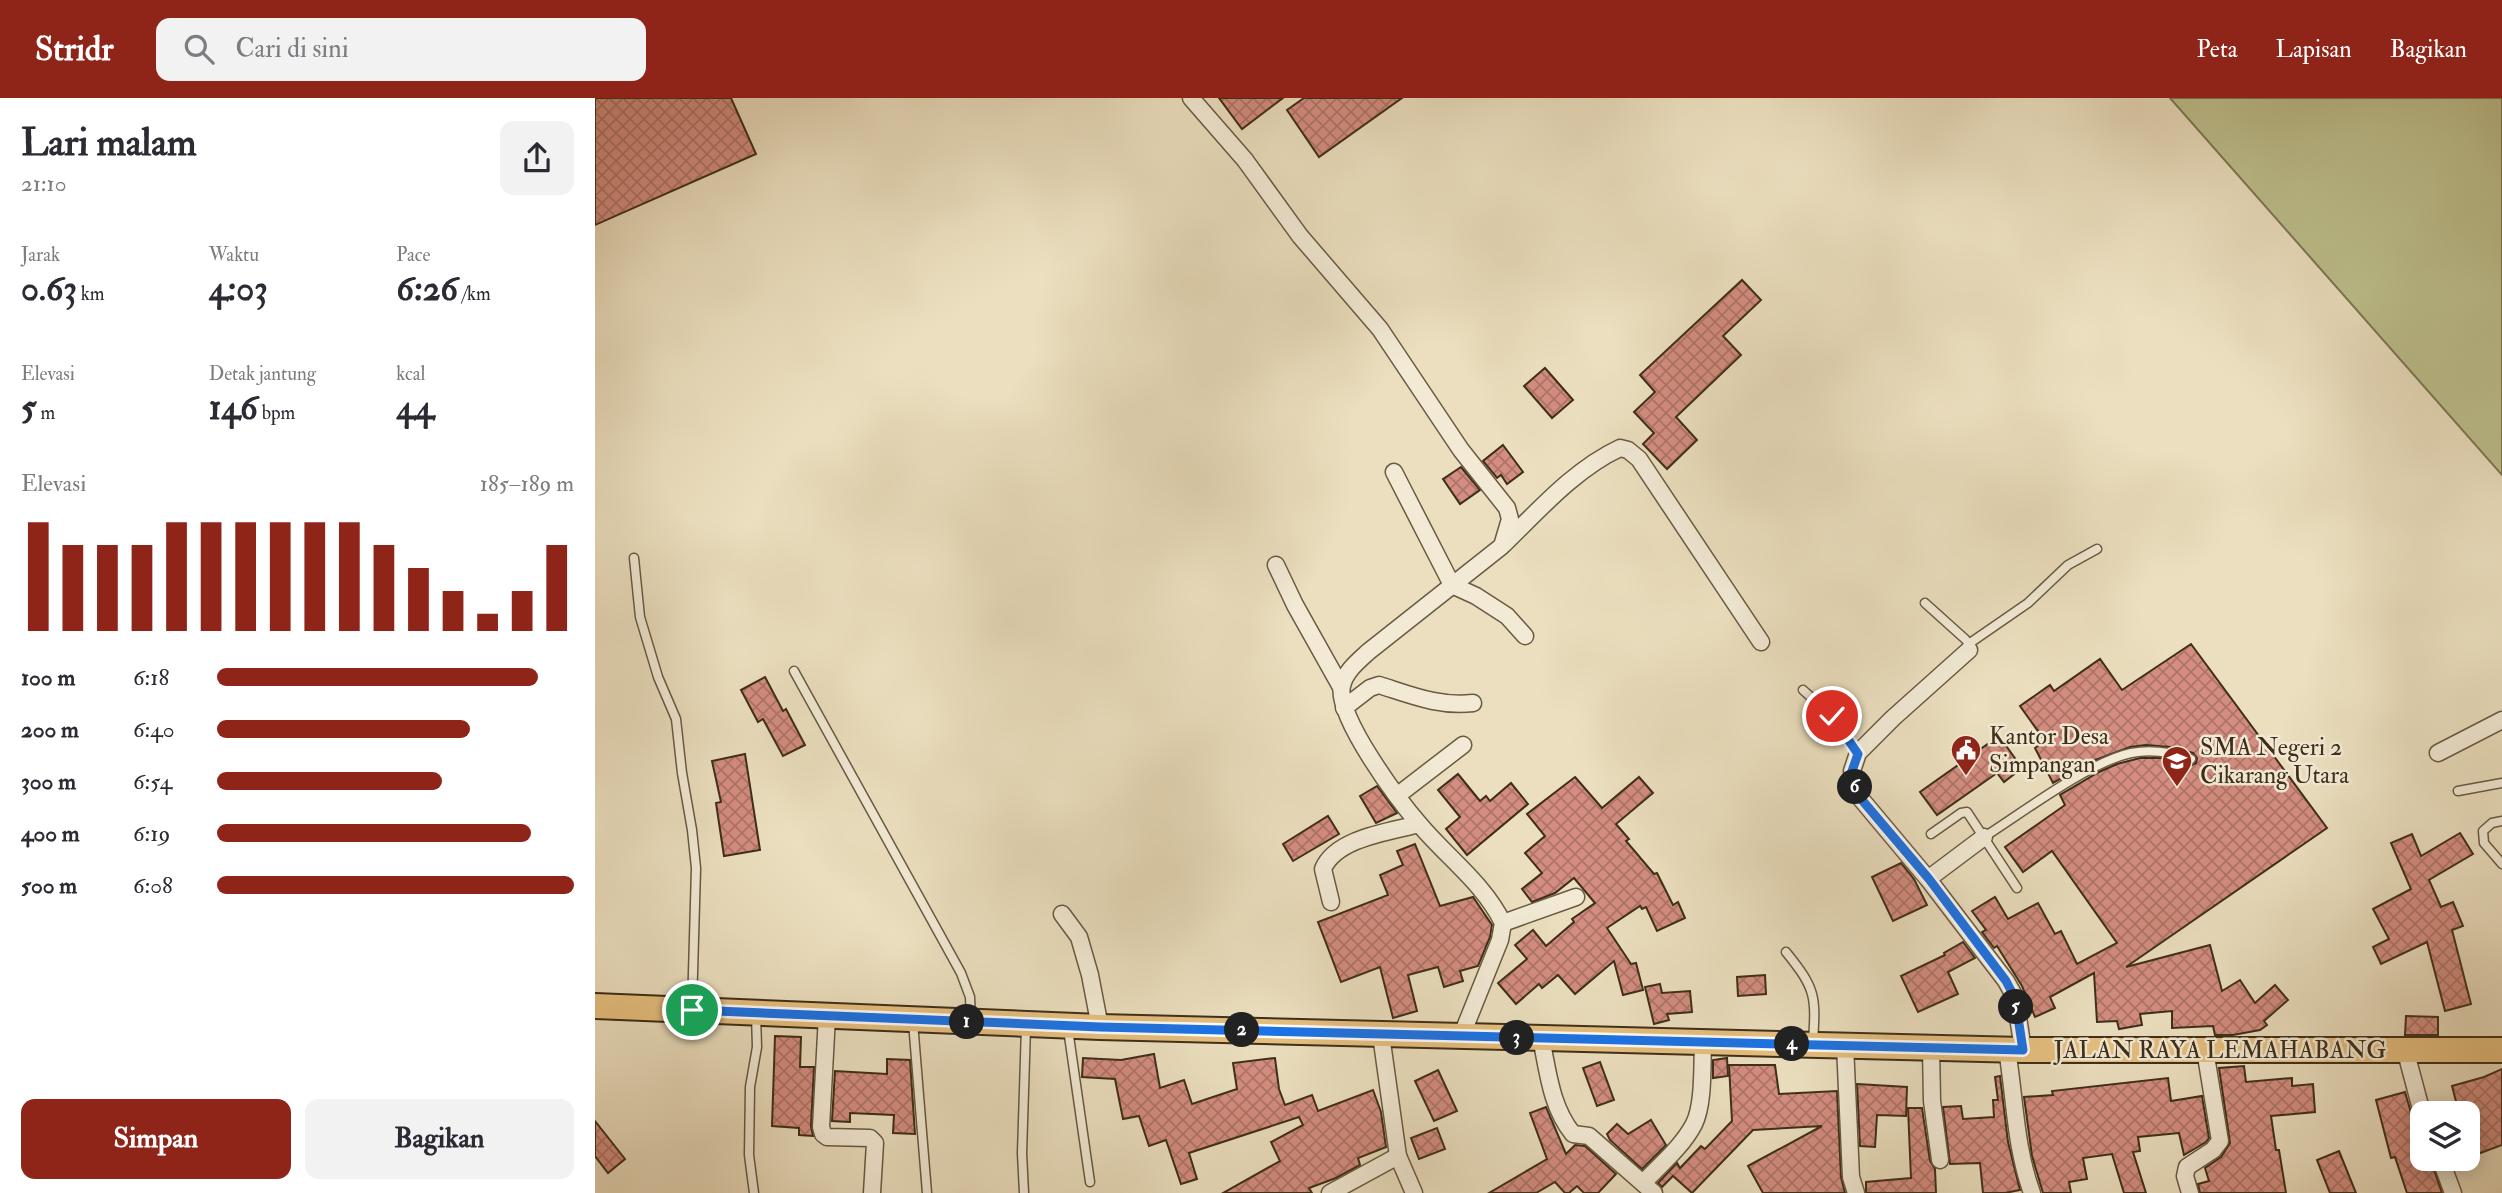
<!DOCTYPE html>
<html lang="id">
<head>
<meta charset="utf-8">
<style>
	:root { --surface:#fff; --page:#f2f2f3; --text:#2b2b33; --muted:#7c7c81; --accent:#8f2418 }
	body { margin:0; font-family:"IM FELL Double Pica",serif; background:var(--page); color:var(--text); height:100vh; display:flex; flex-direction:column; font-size:26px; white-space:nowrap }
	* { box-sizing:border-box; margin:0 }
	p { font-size:23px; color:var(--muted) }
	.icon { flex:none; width:38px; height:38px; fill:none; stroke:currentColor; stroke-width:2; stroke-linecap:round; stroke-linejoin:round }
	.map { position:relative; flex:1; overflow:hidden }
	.sheet { display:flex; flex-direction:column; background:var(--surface); width:595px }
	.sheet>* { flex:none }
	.buttons { position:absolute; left:1815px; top:1003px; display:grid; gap:14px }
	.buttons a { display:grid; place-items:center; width:70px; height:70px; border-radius:14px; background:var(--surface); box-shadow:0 4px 18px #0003; font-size:35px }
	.pin { position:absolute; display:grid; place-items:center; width:60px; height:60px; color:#fff; margin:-30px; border:4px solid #fff; border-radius:50%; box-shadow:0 2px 7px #0007 }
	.km { position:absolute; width:35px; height:35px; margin:-18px; border-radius:50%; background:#222; color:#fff; font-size:19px; line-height:35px; text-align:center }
	.round { display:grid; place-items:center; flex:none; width:74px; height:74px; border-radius:14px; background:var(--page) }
	.overview { display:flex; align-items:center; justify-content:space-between; height:119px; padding:0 21px }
	h1 { font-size:38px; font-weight:800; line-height:52px }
	.metrics { display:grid; grid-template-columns:repeat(3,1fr); gap:10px; height:119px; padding:7px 21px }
	.metrics div { display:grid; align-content:center }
	.metrics b { font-size:35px; font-weight:800 }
	.metrics small { font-size:19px; font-weight:400 }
	.metrics p { font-size:19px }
	.chart { height:196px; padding:14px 21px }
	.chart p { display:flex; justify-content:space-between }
	.chart svg { width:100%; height:126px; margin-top:7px; stroke:var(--accent); stroke-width:6 }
	.cta { display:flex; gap:14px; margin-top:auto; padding:14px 21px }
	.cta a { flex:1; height:80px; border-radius:14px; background:var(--accent); color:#fff; font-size:28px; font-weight:800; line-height:80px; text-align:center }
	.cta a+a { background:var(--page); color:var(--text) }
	ul { padding:0 21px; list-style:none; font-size:23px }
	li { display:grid; grid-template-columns:112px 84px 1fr; align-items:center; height:52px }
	li i { height:18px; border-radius:9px; background:var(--accent) }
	header { display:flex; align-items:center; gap:42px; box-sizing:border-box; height:98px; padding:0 35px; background:var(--accent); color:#fff }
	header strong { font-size:33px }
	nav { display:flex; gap:38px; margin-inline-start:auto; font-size:24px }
	.search { width:490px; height:63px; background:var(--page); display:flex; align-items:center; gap:18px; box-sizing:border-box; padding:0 24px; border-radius:14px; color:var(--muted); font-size:26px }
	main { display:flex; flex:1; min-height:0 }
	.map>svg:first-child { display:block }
	.green { fill:#bdc08e; stroke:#7e7754; stroke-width:2 }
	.building { fill:url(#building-cross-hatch); stroke:#3e2e19; stroke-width:2 }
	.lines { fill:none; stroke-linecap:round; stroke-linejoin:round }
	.service-casing { stroke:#695a42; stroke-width:11 }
	.minor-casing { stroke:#695a42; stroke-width:19 }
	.primary-casing { stroke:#3e2e19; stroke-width:28 }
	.service { stroke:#f2ead5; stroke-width:8 }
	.minor { stroke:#f2ead5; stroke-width:16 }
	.primary { stroke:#e6c080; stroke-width:24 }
	.route-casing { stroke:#fff; stroke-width:14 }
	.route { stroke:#1a73e8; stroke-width:9 }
	.labels { text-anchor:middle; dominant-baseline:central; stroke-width:5; stroke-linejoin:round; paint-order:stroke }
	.poi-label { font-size:24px; fill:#3e2e19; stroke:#f2ead5; text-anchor:start }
	.street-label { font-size:24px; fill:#3e2e19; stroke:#f2ead5 }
</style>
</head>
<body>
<header>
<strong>Stridr</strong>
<div class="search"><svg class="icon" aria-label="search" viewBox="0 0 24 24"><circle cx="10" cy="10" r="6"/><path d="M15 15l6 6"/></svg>Cari di sini</div>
<nav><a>Peta</a><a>Lapisan</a><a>Bagikan</a></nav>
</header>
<main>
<section class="sheet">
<div class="overview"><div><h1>Lari malam</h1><p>21:10</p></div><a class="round"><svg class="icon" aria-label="share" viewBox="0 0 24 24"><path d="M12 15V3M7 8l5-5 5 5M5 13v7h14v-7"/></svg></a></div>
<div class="metrics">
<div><p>Jarak</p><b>0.63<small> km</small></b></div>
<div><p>Waktu</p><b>4:03</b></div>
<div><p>Pace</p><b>6:26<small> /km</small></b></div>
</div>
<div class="metrics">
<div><p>Elevasi</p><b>5<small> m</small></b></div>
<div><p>Detak jantung</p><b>146<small> bpm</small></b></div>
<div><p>kcal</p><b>44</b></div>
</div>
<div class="chart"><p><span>Elevasi</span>185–189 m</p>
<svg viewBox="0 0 160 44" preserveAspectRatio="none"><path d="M5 44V6M15 44V14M25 44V14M35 44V14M45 44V6M55 44V6M65 44V6M75 44V6M85 44V6M95 44V6M105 44V14M115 44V22M125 44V30M135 44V38M145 44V30M155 44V14"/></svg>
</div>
<ul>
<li><b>100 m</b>6:18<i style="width:90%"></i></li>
<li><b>200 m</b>6:40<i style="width:71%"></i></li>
<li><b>300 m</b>6:54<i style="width:63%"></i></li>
<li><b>400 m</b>6:19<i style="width:88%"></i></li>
<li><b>500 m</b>6:08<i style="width:100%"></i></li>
</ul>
<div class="cta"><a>Simpan</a><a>Bagikan</a></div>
</section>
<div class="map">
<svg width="1907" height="1095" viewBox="0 0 1907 1095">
	<defs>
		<pattern id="building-cross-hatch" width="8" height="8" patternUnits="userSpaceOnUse" patternTransform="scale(1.75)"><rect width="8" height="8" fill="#d48d80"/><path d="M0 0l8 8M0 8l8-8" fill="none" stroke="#ad7468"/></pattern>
	</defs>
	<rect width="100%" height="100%" fill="#ebdfbf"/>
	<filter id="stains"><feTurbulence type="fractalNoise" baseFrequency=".00286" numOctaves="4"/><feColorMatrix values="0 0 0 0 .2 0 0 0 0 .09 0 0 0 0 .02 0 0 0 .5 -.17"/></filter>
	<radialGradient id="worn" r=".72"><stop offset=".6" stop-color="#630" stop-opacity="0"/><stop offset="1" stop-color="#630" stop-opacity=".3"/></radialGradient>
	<!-- green -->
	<polygon class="green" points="1575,0 1907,0 1907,377"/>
	<!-- building -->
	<g class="building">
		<polygon points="0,0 136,0 161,56 0,127"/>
		<polygon points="624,0 688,0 647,31"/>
		<polygon points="709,0 807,0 724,59 692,12"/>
		<polygon points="1147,182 1166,202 1128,238 1146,257 1081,319 1102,342 1072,371 1048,346 1059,335 1039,314 1060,294 1045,277"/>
		<polygon points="950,270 978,302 957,320 929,288"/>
		<polygon points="908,347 928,374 912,386 906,377 902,380 888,363"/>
		<polygon points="866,369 885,392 865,406 848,381"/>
		<polygon points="1596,546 1732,730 1531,869 1615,847 1627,893 1645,882 1660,905 1680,887 1693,902 1669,923 1672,927 1665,932 1638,937 1620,937 1618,928 1577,930 1577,913 1545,916 1547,927 1524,931 1522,923 1502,924 1499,875 1455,899 1460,910 1440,919 1427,888 1402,848 1399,850 1387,834 1391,832 1377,813 1400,799 1413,821 1443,805 1460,836 1466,833 1482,866 1522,845 1457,753 1428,774 1410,749 1470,707 1465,697 1504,674 1522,666 1545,660 1566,660 1597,667 1601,665 1602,660 1598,655 1575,649 1551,647 1535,649 1498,663 1458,685 1440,650 1450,643 1425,608 1455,587 1459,593 1505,561 1527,592"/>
		<polygon points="170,579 188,613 191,611 210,647 188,658 168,621 163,624 146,592"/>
		<polygon points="1404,638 1427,670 1409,684 1402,675 1342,717 1325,694"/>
		<polygon points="150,656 165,752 129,758 121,705 126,704 117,663"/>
		<polygon points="863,676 885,703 891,698 895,703 916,685 933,706 872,757 851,731 865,719 843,692"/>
		<polygon points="980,679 1007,710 1044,679 1058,695 1021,726 1034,741 1031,743 1059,776 1062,775 1078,807 1083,804 1090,820 1062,833 1051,809 1047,811 1045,808 1012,830 1036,866 1041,865 1048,892 1028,897 1019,863 980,896 963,877 947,890 944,886 921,906 903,885 932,861 920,847 938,832 951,848 979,824 977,821 1000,805 979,780 960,795 937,804 927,791 947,775 930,755 950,738 932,716"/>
		<polygon points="782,688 802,715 781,725 765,698"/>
		<polygon points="733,718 744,736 698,763 688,746"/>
		<polygon points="1865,735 1878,756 1834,782 1846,809 1858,804 1868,828 1857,832 1876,906 1850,913 1832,844 1786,866 1778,849 1794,841 1778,811 1816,791 1796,745 1817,736 1826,758"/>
		<polygon points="820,746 845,808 878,799 897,827 895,839 883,868 865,873 868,883 849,889 843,869 813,877 822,913 798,920 785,869 746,884 723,824 793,797 785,777 808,767 802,753"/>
		<polygon points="1306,765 1319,781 1332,807 1298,823 1277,779"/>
		<polygon points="1368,844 1380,860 1353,874 1363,896 1323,914 1306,878 1350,857 1349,855"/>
		<polygon points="1170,877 1171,896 1143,898 1142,879"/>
		<polygon points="1065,886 1067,895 1095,893 1097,914 1072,916 1074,922 1059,926 1050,889"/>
		<polygon points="1811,918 1843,919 1843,937 1810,937"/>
		<polygon points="180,938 206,939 205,969 219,969 216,1028 218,1038 204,1037 204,1030 177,1028"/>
		<polygon points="559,956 565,990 589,982 597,1006 642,991 638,965 680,960 684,991 690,1007 717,997 723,1013 778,992 786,1014 791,1049 763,1060 765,1067 741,1080 714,1090 717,1095 628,1095 685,1063 676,1044 708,1027 704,1019 594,1055 602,1081 586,1086 571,1042 554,1048 544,1018 528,1021 520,981 487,979 488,960 526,962"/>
		<polygon points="1132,960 1133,978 1118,980 1118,962"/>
		<polygon points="292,961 315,962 320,1036 298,1035 299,1017 255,1015 255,1024 237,1023 240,973 292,976"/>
		<polygon points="1005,964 1019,1002 1002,1008 988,970"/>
		<polygon points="1134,967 1180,967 1184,996 1242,993 1246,1079 1250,1095 1168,1095 1153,1068 1227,1028 1158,1032 1097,1095 1078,1078 1067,1089 1063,1085 1082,1065 1085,1070 1106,1048 1110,1051 1137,1023"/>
		<polygon points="1649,968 1651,984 1697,980 1697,988 1718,986 1720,1014 1676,1018 1681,1052 1684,1052 1691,1095 1605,1095 1603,1086 1614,1083 1610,1070 1626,1059 1635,1045 1624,970"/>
		<polygon points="1907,971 1907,1047 1872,1060 1872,1015 1864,1015 1857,988 1889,979"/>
		<polygon points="843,972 862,1013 839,1023 820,983"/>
		<polygon points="1405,978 1413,1044 1425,1092 1410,1095 1388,1095 1385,1065 1355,1066 1348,1009 1366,1008 1368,1021 1399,1019 1398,1002 1403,1002 1400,979"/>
		<polygon points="1573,980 1576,1003 1607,998 1614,1040 1611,1044 1589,1057 1584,1035 1543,1039 1545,1053 1538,1054 1551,1095 1529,1095 1517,1056 1488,1060 1492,1081 1474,1084 1476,1095 1448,1095 1437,1058 1429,999 1458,997 1457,993"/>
		<polygon points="1262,986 1312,989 1311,1018 1282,1017 1280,1049 1265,1048"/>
		<polygon points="1810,994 1817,1018 1820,1023 1827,1025 1827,1060 1835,1060 1847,1095 1812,1095 1800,1059 1796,1060 1781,1002"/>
		<polygon points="951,1009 971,1056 980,1047 990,1048 1021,1076 1003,1095 989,1095 982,1088 974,1095 970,1095 960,1084 941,1095 894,1095 952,1061 935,1015"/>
		<polygon points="1313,1010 1327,1010 1335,1063 1340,1071 1341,1095 1271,1095 1271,1084 1316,1080"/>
		<polygon points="1056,1022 1071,1047 1047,1071 1015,1042 1012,1036 1022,1026 1033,1036"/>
		<polygon points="0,1023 30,1061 13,1075 0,1058"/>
		<polygon points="842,1030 850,1051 824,1061 816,1040"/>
		<polygon points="1744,1053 1761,1095 1735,1095 1722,1062"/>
	</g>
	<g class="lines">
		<!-- service casing -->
		<g class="service-casing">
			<g id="service">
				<polyline points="39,460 45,519 63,579 81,621 87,675 97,732 101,770 97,910"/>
				<polyline points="1330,505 1370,541 1376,548"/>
				<polyline points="1375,545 1433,505 1473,467 1502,451"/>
				<polyline points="199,573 366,875 375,899 376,921"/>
				<polyline points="1208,592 1237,618 1263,655"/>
				<polyline points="1863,693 1907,685"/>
				<polyline points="1907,723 1897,725 1888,733 1889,745 1907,766"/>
				<polyline points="1336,736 1366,715 1372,714 1422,790"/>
				<path d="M1389 739C1427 715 1494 664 1536 655 1557 651 1576 654 1596 661"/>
				<path d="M1191 854C1221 891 1221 898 1218 944"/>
				<polyline points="318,924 332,1095"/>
				<polyline points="473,931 495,1084"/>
				<polyline points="159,1095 154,1057 155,989 162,949 161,917"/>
				<polyline points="429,1095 427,1055 431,929"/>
			</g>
		</g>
		<!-- minor casing -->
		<g class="minor-casing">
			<g id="minor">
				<path d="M596 0 650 62 705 138 785 231 866 352 912 410 915 421 907 448 773 554C762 564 750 574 747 588 740 618 805 704 825 727 853 760 889 786 908 825L905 842 866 939"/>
				<polyline points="799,374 857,487 881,498 912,518 930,538"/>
				<path d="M909 446C944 412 980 371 1025 350L1033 352 1044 361 1166 544"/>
				<polyline points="681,467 700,507 746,589"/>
				<polyline points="1374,552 1298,620 1263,655 1257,673 1261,695 1333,781 1411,883 1420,899 1428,952"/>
				<path d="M749 610 775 590 784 587C816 597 844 609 878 605"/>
				<polyline points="1843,655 1907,622"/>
				<polyline points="803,697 868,647"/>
				<polyline points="1333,781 1389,739"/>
				<path d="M736 804 728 771C741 740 794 734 824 726"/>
				<polyline points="467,816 484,839 495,877 505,929"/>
				<polyline points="908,825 981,799"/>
				<polyline points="232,918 226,1029 228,1036 232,1039 275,1040 280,1045 277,1095"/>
				<polyline points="786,937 803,1058 819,1095"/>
				<path d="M946 940C953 974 956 1009 978 1036L994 1038 1059 1095"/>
				<polyline points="1250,947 1256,1079 1261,1095"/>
				<polyline points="1336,950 1337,1003 1345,1062"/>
				<polyline points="1810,951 1827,1015"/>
				<path d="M1412 952C1420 1000 1420 1049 1437 1095"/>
				<polyline points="1845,1060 1858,1095"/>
				<path d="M1048 1085C1065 1067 1087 1049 1099 1026 1109 1006 1107 967 1108 944"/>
				<polyline points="735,1095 803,1058"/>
				<polyline points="1595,1095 1590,1078 1592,1069 1618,1052 1625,1043 1610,952"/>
			</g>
		</g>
		<!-- primary casing -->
		<g class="primary-casing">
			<polyline id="primary" points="0,908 505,929 1428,952 1907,952"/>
		</g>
		<!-- service -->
		<use href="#service" class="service"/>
		<!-- minor -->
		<use href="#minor" class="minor"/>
		<!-- primary -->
		<use href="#primary" class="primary"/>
	</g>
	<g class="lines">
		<!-- route casing -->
		<g class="route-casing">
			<polyline id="route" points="97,912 505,929 1428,952 1420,900 1411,883 1334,781 1261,695 1257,673 1263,656 1237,618"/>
		</g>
		<!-- route -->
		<use href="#route" class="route"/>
	</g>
	<!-- icons -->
	<defs>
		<g id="civic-pin" transform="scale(1.575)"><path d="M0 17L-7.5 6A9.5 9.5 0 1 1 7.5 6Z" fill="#8f2418" stroke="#f2ead5"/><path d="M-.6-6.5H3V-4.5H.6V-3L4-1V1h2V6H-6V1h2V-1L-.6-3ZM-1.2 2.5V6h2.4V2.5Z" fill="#fff"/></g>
		<g id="school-pin" transform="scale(1.575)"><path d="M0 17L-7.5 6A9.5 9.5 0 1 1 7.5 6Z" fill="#8f2418" stroke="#f2ead5"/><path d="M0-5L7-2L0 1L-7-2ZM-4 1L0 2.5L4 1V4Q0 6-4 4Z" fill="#fff"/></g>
	</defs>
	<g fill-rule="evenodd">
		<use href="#civic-pin" x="1371" y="652"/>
		<use href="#school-pin" x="1582" y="663"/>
	</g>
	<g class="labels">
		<!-- poi labels -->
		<g class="poi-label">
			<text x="1394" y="638">Kantor Desa<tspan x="1394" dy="28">Simpangan</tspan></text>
			<text x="1605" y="649">SMA Negeri 2<tspan x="1605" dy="28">Cikarang Utara</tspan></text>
		</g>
		<!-- street labels -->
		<g class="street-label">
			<text x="1625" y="952">JALAN RAYA LEMAHABANG</text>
		</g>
	</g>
	<rect width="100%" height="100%" filter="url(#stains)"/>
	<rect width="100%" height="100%" fill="url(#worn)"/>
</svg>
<div class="buttons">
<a><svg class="icon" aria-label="layers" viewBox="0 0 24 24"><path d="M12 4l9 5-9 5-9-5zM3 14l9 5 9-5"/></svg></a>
</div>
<div class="pin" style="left:97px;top:912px;background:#1e9e55"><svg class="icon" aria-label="arrive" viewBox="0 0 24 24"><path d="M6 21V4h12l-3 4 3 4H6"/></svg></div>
<div class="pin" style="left:1237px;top:618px;background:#d93025"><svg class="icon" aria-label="check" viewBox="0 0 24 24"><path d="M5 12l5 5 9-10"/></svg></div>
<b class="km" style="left:372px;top:924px">1</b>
<b class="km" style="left:647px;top:932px">2</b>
<b class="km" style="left:922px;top:940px">3</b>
<b class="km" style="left:1197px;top:946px">4</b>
<b class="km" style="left:1421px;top:909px">5</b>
<b class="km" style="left:1260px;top:689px">6</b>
</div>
</main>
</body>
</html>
